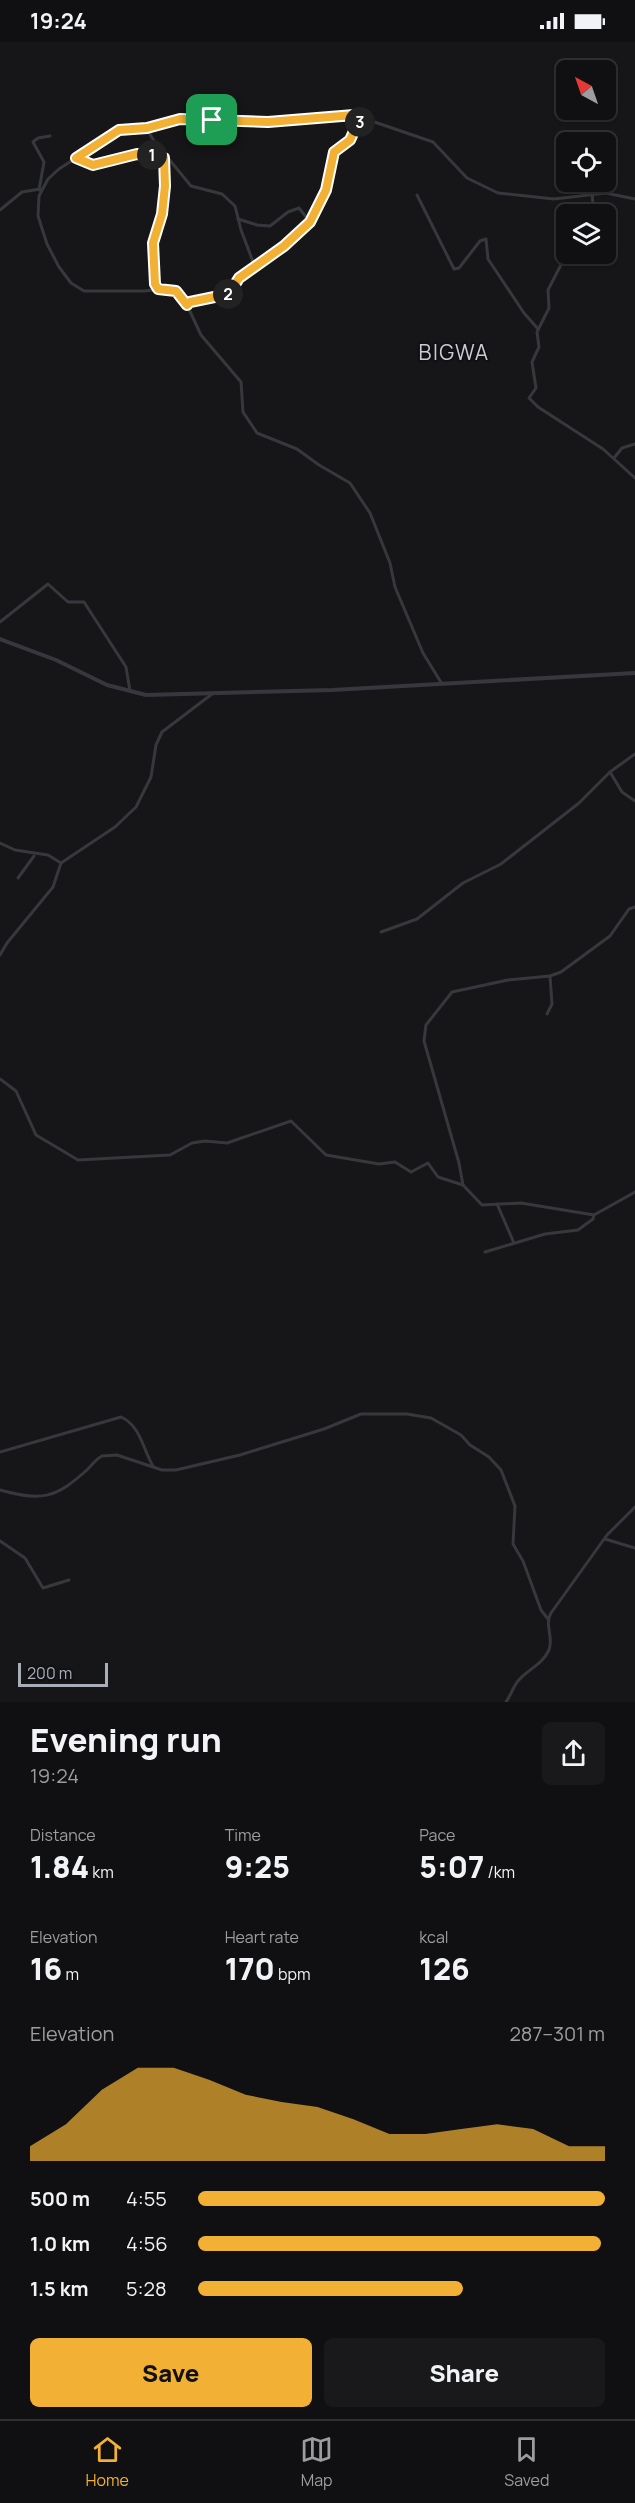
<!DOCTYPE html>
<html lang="en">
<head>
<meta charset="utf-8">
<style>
	:root { --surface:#101012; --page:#19191b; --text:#f1f3f6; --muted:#9c9d9f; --line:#303032; --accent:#f2b134 }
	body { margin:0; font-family:Manrope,sans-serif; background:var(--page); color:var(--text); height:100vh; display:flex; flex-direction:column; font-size:22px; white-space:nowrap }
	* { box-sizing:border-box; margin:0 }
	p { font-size:20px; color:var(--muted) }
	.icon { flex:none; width:33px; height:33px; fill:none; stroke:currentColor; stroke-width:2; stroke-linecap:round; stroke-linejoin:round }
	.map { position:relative; height:1660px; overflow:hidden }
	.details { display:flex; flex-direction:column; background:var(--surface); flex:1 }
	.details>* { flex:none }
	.needle { width:39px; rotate:320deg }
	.tools { position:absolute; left:556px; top:18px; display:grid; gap:12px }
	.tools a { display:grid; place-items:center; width:60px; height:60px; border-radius:9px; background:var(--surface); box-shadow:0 2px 4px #0004,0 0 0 2px var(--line); font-size:30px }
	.scale { position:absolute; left:18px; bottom:15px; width:90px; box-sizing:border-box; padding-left:6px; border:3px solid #a8adb8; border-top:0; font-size:16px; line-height:21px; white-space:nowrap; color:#a8adb8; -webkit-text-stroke:4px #111113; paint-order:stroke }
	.pin { position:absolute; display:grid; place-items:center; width:51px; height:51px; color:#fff; margin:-26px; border-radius:12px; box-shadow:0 3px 9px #0006 }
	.km { position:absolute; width:30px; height:30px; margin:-15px; border-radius:50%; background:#222; color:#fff; font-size:16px; line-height:30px; text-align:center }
	.round { display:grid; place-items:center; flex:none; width:63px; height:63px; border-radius:9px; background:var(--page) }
	.overview { display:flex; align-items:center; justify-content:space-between; height:102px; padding:0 30px }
	h1 { font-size:33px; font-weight:800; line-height:45px }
	.metrics { display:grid; grid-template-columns:repeat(3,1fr); gap:9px; height:102px; padding:6px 30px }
	.metrics div { display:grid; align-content:center }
	.metrics b { font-size:30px; font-weight:800 }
	.metrics small { font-size:16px; font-weight:400 }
	.metrics p { font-size:16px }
	.chart { height:168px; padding:12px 30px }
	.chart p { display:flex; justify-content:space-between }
	.chart svg { width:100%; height:108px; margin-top:6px; fill:var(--accent); opacity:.7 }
	.cta { display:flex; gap:12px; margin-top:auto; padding:12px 30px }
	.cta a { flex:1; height:69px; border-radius:9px; background:var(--accent); color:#111; font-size:24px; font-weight:800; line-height:69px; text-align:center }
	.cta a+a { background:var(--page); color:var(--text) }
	ul { padding:0 30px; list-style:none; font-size:20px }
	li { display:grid; grid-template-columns:96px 72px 1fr; align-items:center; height:45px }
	li i { height:15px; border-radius:8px; background:var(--accent) }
	.status { display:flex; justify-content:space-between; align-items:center; height:42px; padding:0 30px; background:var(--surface); direction:ltr }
	.status svg { height:16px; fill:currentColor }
	.menu { display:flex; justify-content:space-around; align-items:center; height:84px; border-top:2px solid var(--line); background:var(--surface); font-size:16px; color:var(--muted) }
	.menu a { display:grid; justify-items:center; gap:3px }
	.menu .active { color:var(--accent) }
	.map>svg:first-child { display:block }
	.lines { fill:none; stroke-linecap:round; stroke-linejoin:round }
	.minor { stroke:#37383d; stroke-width:3 }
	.tertiary { stroke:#37383d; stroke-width:4 }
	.route-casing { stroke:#fff; stroke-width:12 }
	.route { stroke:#f2b134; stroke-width:8 }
	.labels { text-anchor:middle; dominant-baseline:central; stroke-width:4.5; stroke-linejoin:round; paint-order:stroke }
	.quarter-label { font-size:21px; letter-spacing:1.5px; fill:#c9ccd4; stroke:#111113 }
</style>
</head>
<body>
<div class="status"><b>19:24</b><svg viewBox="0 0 49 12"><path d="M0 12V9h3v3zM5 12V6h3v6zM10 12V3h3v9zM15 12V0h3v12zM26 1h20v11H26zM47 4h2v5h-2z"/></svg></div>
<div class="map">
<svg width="635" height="1660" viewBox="0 0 635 1660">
	<rect width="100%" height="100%" fill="#161618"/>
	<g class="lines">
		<!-- minor -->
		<g class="minor">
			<polyline points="147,87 154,99 191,144 222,152 235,164 241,188 255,225"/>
			<polyline points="76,116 93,123 137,112 164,116"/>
			<polyline points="39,148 44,120 33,100 38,96 50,94"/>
			<polyline points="417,153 454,227 459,226 480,199 486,197 488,217 524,271 538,287"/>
			<polyline points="0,168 22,150 40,147"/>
			<polyline points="594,172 592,152 597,140"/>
			<polyline points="238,177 257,183 270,184 288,170 299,166 310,180"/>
			<polyline points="567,211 548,248 549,266 537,290 539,305 532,320 536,346 529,356 538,365 603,407 635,436"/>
			<polyline points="158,247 153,201 162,173 165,144 163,111"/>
			<polyline points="187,263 190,260 229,252 239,235 287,201 314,173 326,148 334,110 350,98 360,82 360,75"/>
			<polyline points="614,416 622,406 635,402"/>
			<polyline points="0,580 48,542 68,560 84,560 126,625 130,649"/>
			<polyline points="442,642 423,611 395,545 390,521 370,471 350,441 319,423 297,407 257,391 243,370 241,340 201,293 187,263 176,249 167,246 145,249 84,249 71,241 59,225 47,202 38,174 39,154 48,137 59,127 119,88 147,86 187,76 268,80 354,73 433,100 467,136 498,151 554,157 606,151 635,157"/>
			<polyline points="635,712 610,730 622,750 635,759"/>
			<polyline points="0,801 15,808 48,813 61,821"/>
			<polyline points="18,836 34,814"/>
			<polyline points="381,890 417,877 463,841 501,822 579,761 610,730"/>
			<polyline points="0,913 7,901 53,845 61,821 115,785 136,765 151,735 156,703 162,690 212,652"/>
			<polyline points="547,972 552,962 550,934"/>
			<polyline points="0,1037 16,1049 36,1093 78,1118 170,1113 192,1101 205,1099 227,1101 291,1079 326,1113 379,1122 395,1120 411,1130 428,1121 438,1135 463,1143 482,1163 521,1161 594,1173 635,1150"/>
			<polyline points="463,1143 459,1121 424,999 426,983 452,950 508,938 550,934 561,930 610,894 629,867 635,865"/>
			<polyline points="497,1162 514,1201"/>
			<polyline points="485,1210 545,1192 578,1188 593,1177 594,1173"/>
			<path d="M0 1410 121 1375C141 1384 143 1408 153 1424"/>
			<path d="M0 1448C42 1460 56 1456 88 1427 93 1422 96 1417 102 1414L117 1413 162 1428H176L240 1413 324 1387 361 1372H407L431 1376 461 1393 470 1403 489 1415 501 1428 515 1464 513 1502 523 1519 541 1568 548 1577"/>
			<polyline points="605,1497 635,1506"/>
			<polyline points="0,1499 25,1516 43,1546 69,1538"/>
			<path d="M506 1660C511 1653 513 1645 518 1639 528 1627 542 1623 549 1608 554 1595 544 1583 551 1571L607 1493 635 1465"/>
		</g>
		<!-- tertiary -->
		<polyline class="tertiary" points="0,597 56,618 107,643 146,653 332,648 635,631"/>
	</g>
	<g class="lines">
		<!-- route casing -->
		<g class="route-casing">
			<polygon id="route" points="354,73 360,76 350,98 334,110 326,148 310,180 284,204 239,236 229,252 190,260 187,263 176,249 158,247 155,242 153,201 162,172 165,144 164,116 137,112 93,123 76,116 119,88 147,86 180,77 268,80"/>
		</g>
		<!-- route -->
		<use href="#route" class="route"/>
	</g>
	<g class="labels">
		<!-- quarter labels -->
		<g class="quarter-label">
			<text x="454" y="310">BIGWA</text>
		</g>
	</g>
</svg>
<div class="tools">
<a><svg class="needle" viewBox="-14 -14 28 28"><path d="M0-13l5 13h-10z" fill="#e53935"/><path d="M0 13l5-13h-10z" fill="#9c9d9f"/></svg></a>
<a><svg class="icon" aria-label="locate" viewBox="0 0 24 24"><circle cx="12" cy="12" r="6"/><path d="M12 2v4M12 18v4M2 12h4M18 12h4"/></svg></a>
<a><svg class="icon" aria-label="layers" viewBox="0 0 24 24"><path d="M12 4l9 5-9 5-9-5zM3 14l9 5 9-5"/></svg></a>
</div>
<div class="scale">200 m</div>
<div class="pin" style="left:212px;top:78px;background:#1e9e55"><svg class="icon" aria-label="arrive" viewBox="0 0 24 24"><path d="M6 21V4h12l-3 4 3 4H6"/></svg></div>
<b class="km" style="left:152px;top:113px">1</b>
<b class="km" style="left:228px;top:252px">2</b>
<b class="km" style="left:360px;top:80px">3</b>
</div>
<section class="details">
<div class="overview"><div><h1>Evening run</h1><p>19:24</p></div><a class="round"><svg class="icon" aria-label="share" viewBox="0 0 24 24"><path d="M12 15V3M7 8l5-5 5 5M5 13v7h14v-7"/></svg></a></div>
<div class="metrics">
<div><p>Distance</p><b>1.84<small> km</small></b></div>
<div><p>Time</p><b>9:25</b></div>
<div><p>Pace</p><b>5:07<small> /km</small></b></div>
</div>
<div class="metrics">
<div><p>Elevation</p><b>16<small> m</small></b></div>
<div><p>Heart rate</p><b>170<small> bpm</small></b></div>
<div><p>kcal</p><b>126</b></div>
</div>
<div class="chart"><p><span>Elevation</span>287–301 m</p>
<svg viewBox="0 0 160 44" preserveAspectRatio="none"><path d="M0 44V38L10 29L20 15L30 6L40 6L50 11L60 17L70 20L80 22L90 27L100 33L110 33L120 31L130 29L140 31L150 38L160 38V44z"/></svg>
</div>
<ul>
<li><b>500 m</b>4:55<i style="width:100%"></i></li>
<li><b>1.0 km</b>4:56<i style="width:99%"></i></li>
<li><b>1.5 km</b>5:28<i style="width:65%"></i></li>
</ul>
<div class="cta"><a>Save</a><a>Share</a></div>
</section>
<nav class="menu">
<a class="active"><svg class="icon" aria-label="home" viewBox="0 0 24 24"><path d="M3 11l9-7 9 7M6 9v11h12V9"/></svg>Home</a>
<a><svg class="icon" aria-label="map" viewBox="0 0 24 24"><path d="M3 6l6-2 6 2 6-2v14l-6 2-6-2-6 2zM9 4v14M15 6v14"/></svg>Map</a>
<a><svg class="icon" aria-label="saved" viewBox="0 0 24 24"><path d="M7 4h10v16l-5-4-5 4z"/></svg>Saved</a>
</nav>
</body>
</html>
